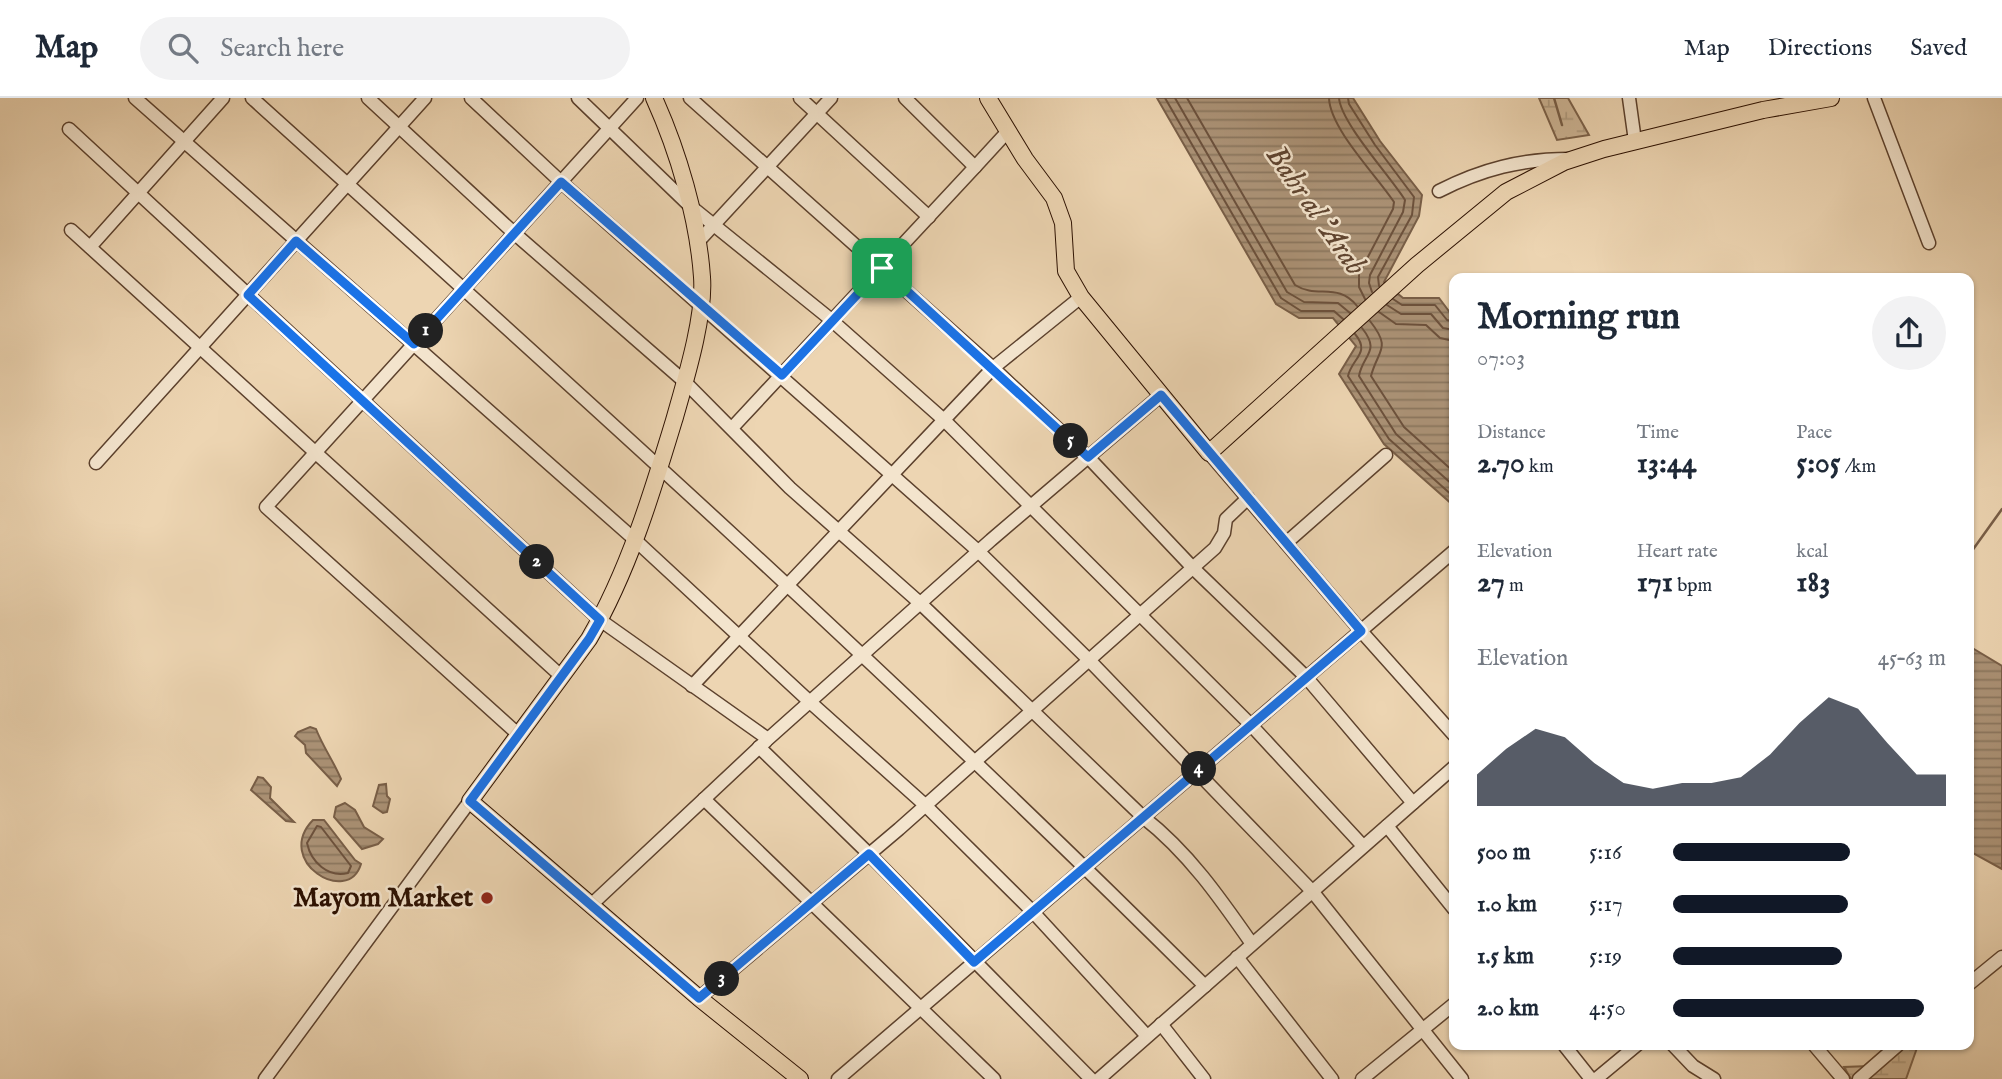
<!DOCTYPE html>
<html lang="en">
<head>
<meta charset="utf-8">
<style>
	:root { --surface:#fff; --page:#f2f2f3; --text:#1f2937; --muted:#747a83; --line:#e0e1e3; --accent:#111827 }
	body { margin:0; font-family:"IM FELL English",serif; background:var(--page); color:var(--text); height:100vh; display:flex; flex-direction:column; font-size:26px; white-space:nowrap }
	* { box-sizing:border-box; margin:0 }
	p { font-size:23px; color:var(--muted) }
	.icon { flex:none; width:38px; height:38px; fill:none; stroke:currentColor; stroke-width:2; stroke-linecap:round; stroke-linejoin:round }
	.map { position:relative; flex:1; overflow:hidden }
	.panel { position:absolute; left:1449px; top:175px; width:525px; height:777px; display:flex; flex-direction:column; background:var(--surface); border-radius:14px; box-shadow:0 2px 5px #0004 }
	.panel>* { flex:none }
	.pin { position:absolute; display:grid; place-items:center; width:60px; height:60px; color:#fff; margin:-30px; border-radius:14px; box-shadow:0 4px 10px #0006 }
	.km { position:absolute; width:35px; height:35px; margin:-18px; border-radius:50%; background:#222; color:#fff; font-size:19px; line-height:35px; text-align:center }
	.round { display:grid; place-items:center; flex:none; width:74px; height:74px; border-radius:37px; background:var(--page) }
	.summary { display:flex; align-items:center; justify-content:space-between; height:119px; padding:0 28px }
	h1 { font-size:38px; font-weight:700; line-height:52px }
	.metrics { display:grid; grid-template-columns:repeat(3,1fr); gap:10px; height:119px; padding:7px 28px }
	.metrics div { display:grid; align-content:center }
	.metrics b { font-size:30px; font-weight:700 }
	.metrics small { font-size:19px; font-weight:400 }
	.metrics p { font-size:19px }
	.chart { height:196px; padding:14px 28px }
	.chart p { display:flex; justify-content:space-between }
	.chart svg { width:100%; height:126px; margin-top:7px; fill:var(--accent); opacity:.7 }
	ul { padding:0 28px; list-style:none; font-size:23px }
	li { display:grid; grid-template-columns:112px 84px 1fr; align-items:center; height:52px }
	li i { height:18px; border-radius:9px; background:var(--accent) }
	header { display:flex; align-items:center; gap:42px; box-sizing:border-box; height:98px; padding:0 35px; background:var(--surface); border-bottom:2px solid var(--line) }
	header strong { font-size:33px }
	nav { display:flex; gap:38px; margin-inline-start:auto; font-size:24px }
	.search { width:490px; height:63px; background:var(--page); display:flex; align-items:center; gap:18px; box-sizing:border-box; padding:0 24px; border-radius:38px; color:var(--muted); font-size:26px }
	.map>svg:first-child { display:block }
	.wetland { fill:url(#wetland-marsh); stroke:#7c624a; stroke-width:2 }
	.water { fill:url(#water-rules); stroke:#785e47; stroke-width:2 }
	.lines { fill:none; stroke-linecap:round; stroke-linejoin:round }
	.shore { stroke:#6c513c; stroke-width:2 }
	.stream { stroke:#785e47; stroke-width:2.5 }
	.minor-casing { stroke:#5c412d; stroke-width:15 }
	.major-casing { stroke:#2c1001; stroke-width:18 }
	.minor { stroke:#f3e4cd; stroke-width:12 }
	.major { stroke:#edd5b2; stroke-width:16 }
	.route-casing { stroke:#fff; stroke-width:14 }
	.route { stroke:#1a73e8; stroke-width:9 }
	.poi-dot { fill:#8f2418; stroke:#f3e4cd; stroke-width:2.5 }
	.labels { text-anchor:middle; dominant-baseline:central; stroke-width:5; stroke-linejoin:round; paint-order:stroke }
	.poi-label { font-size:28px; font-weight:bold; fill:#2c1001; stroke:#f3e4cd; text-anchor:end }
	.water-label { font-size:30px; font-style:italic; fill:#5f4430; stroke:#f3e4cd }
</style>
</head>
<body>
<header>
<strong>Map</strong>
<div class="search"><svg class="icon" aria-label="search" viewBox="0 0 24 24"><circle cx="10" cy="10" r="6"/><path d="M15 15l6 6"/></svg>Search here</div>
<nav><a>Map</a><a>Directions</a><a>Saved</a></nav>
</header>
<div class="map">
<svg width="2002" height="981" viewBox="0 0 2002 981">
	<defs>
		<pattern id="wetland-marsh" width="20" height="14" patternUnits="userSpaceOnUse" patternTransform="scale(1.75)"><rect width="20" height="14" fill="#ccb494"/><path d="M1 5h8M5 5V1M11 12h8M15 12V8" fill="none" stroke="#af9a7e"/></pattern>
		<pattern id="water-rules" width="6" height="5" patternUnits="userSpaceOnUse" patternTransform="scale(1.75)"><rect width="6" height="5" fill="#ab9276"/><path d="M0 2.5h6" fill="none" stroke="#8b765e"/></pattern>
	</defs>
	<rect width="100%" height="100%" fill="#edd5b2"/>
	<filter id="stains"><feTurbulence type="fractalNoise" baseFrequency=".00286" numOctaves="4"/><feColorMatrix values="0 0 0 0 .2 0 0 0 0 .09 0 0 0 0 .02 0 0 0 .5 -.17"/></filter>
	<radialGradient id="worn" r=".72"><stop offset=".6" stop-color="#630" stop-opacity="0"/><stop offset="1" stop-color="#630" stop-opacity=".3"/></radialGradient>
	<!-- wetland -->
	<g class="wetland">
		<polygon points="1539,0 1568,0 1589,37 1557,42"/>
		<polygon points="1890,947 1918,947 1906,981 1851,981 1844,969 1870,968"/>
	</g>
	<!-- water -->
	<g class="water">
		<polygon points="1157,0 1353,0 1380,43 1422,97 1419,118 1384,184 1403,200 1439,200 1454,220 1454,408 1384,346 1339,276 1356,248 1333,220 1299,220 1276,206"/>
		<polygon points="1969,548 2002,568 2002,771 1969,753"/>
		<path d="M310 629 316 631C323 649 334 664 341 681L337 688 306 655 305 647 295 638 298 634Z"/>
		<polygon points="258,679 263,680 271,689 270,700 294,724 286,723 251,692"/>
		<polygon points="386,686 387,698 390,701 387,714 383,715 373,708 379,687"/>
		<polygon points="345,705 355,712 364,729 383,741 378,746 362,751 334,719 336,709"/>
		<path d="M313 722H324L355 762 361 766C348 809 273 763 313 722Z"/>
	</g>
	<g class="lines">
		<!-- shore -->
		<g class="shore">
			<polyline points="1165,0 1281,200 1301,213 1334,213 1343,221"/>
			<polyline points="1175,0 1287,194 1304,204 1338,205 1350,215"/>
			<path d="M1187 0 1295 187C1317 201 1338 184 1357 208"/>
			<path d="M1329 0C1330 31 1377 78 1394 104L1393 111 1359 176V189L1365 201"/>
			<path d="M1339 0C1341 25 1390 78 1405 102L1403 114 1370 177 1369 185 1372 194"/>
			<polyline points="1348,0 1349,6 1375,47 1414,99 1412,117 1378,179 1379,188"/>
			<polyline points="1393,201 1402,207 1435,207 1447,222 1454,224"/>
			<polyline points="1387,207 1401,216 1431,216 1443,230 1454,232"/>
			<polyline points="1379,214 1396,226 1426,227 1440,240 1454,243"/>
			<path d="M1370 223C1392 251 1378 251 1371 278L1404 329 1454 374"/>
			<path d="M1362 230C1381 254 1363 256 1359 278L1396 336 1454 388"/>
			<path d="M1355 236C1371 255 1352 260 1348 278L1389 341 1454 399"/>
			<path d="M317 728 321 729 351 768 348 775C328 780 311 764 307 745Z"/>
		</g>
		<!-- stream -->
		<g class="stream">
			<polyline points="1554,0 1562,27"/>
			<polyline points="1969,457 2002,411"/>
		</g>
		<!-- minor casing -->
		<g class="minor-casing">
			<g id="minor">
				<polyline points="135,0 634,441 810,604 925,707 1033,814 1147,938"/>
				<path d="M252 0C575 291 897 581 1205 888"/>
				<path d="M368 0 514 135 685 284 790 390 920 505 1143 719C1188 754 1220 800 1252 846"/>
				<polyline points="471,0 561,84 978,453 1089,562 1312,793 1462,981"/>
				<polyline points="578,0 689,107 829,220 944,322 1251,627 1363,748"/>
				<polyline points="690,0 993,270 1088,359 1193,470 1306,579 1413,705"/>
				<polyline points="800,0 929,119"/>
				<polyline points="1629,0 1635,43"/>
				<polyline points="1874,0 1929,145"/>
				<polyline points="69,31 600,522 768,641 991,442 1161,297"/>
				<polyline points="975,69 1008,33"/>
				<path d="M1439 93C1482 71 1522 61 1569 61"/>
				<polyline points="71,132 561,578"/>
				<polyline points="697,145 831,0"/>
				<polyline points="90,149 223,0"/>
				<polyline points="732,330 975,69 905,0"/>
				<polyline points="1209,355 1361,533 1454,637"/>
				<polyline points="96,365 425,0"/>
				<polyline points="1286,445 1386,357"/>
				<polyline points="692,588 993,270 1081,199"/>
				<polyline points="519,637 266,409 637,0"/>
				<polyline points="759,649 869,756 1091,981"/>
				<polyline points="704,701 994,981"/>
				<polyline points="1387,728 1454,811"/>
				<polyline points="591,807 766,643"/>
				<polyline points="1237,859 1332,981"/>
				<polyline points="1969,886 2002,859"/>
				<polyline points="699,900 899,731 1215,450 1224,435 1226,421 1248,400"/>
				<polyline points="1161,926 1204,981"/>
				<polyline points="1564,947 1591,981"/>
				<polyline points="1673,947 1693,968 1714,981"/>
				<polyline points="1814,947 1843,981"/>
				<polyline points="265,981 470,703"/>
				<polyline points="838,981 1454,453"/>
				<polyline points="1099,981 1454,669"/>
				<polyline points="1362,981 1454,906"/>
				<polyline points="1596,981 1637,947"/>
				<polyline points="1859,981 1898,947"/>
			</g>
		</g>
		<!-- major casing -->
		<g class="major-casing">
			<g id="major">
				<path d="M654 0C678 53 698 120 702 179 705 218 686 280 675 319 652 395 629 472 589 541L470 703 699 900 800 981"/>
				<polyline points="988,0 1025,61 1054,100 1063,125 1066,173 1081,199 1209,355 1417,167 1506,94 1564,64 1604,51 1763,12 1831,0"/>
			</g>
		</g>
		<!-- minor -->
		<use href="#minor" class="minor"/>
		<!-- major -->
		<use href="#major" class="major"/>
	</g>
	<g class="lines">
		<!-- route casing -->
		<g class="route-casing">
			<polygon id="route" points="561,84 782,277 882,170 1088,359 1161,297 1361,533 974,864 869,756 699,900 470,703 589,541 600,522 248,197 296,143 414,246"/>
		</g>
		<!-- route -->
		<use href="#route" class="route"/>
	</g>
	<!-- markers -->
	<circle class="poi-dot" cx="487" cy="800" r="7"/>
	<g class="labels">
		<!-- poi labels -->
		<g class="poi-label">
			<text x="473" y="800">Mayom Market</text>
		</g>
		<!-- water labels -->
		<g class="water-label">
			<text transform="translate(1315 113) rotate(55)">Bahr al 'Arab</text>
		</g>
	</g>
	<rect width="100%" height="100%" filter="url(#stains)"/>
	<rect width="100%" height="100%" fill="url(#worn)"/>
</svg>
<div class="pin" style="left:882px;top:170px;background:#1e9e55"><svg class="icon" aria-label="arrive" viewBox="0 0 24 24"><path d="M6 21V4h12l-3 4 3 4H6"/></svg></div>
<b class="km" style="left:426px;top:233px">1</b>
<b class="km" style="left:537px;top:464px">2</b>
<b class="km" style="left:722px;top:881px">3</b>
<b class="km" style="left:1199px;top:671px">4</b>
<b class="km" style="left:1071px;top:343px">5</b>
<section class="panel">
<div class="summary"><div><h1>Morning run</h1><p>07:03</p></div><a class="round"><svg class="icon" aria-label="share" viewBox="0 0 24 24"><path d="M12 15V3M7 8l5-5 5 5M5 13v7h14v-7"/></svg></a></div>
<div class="metrics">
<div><p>Distance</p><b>2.70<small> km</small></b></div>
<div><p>Time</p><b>13:44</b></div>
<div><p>Pace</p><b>5:05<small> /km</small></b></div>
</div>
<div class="metrics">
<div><p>Elevation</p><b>27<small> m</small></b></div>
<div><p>Heart rate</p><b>171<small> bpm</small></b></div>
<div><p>kcal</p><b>183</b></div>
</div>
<div class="chart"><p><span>Elevation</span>45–63 m</p>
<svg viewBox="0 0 160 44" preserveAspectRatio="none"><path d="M0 44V33L10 24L20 17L30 20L40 29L50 36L60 38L70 36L80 36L90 34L100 26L110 15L120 6L130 10L140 22L150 33L160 33V44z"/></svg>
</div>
<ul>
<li><b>500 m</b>5:16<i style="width:65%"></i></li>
<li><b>1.0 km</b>5:17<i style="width:64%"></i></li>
<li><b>1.5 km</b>5:19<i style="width:62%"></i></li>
<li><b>2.0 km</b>4:50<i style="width:92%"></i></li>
</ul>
</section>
</div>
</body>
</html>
